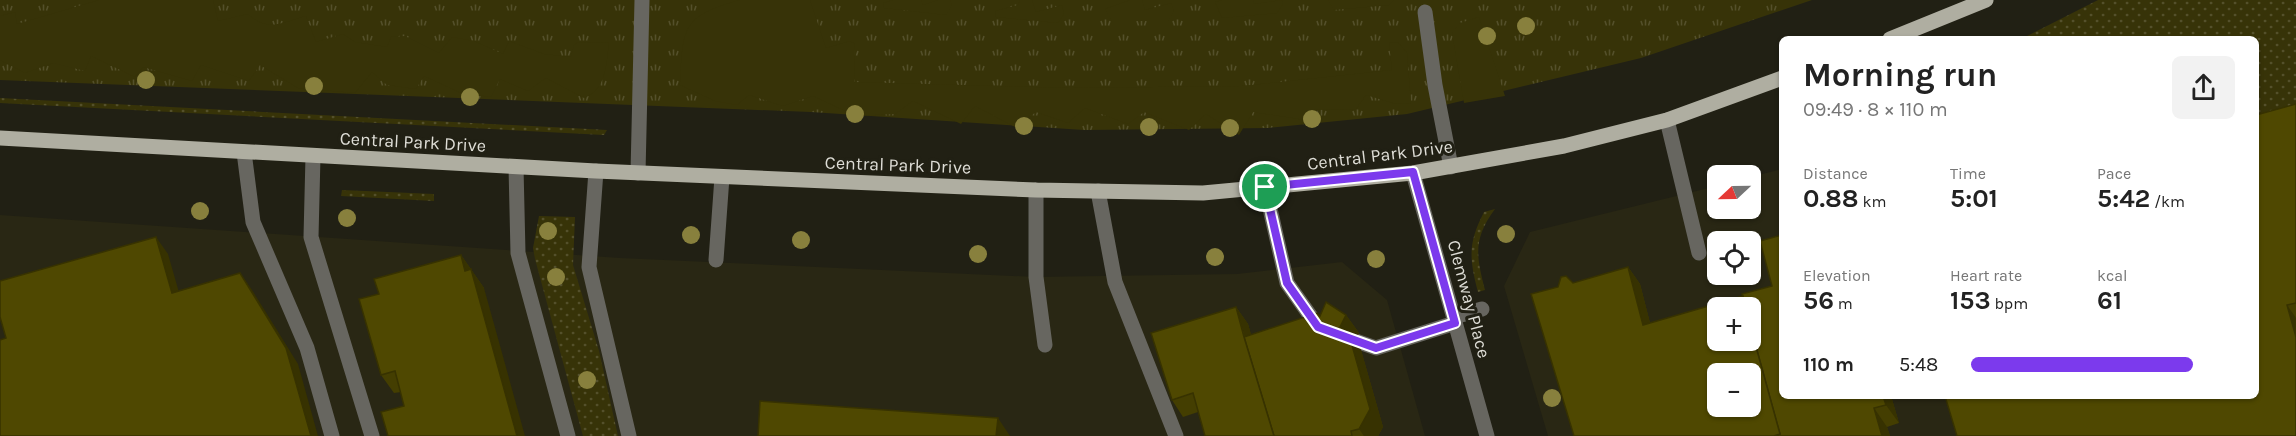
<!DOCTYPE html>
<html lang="en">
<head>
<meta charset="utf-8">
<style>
	:root { --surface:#fff; --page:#f2f2f2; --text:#222; --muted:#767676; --accent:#7c3aed }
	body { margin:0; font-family:Karla,sans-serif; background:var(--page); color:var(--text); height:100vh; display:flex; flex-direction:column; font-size:22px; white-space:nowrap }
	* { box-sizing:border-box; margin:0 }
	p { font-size:20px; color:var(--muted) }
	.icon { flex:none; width:33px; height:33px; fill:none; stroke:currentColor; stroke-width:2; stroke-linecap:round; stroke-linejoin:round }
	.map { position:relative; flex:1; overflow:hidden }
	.drawer { position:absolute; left:1779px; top:36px; width:480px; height:363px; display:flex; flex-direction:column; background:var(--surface); border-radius:9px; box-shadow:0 2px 4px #0004 }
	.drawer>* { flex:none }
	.needle { width:39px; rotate:248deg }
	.controls { position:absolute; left:1707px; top:165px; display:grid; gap:12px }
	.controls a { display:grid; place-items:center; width:54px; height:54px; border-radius:9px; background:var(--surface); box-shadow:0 2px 4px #0004; font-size:30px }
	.pin { position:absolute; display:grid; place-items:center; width:51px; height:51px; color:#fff; margin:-26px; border:3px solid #fff; border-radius:50%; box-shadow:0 2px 6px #0007 }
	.round { display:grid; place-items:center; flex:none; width:63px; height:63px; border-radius:9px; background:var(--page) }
	.summary { display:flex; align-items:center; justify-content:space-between; height:102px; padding:0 24px }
	h1 { font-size:33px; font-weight:700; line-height:45px }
	.metrics { display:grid; grid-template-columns:repeat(3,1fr); gap:9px; height:102px; padding:6px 24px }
	.metrics div { display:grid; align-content:center }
	.metrics b { font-size:26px; font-weight:700 }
	.metrics small { font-size:16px; font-weight:400 }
	.metrics p { font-size:16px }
	ul { padding:0 24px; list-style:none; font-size:20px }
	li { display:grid; grid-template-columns:96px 72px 1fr; align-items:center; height:45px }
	li i { height:15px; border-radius:8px; background:var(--accent) }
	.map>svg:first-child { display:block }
	.built { fill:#292714; fill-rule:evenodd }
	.grass { fill:url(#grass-dots) }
	.park { fill:url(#park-tufts) }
	.garden { fill:#373308 }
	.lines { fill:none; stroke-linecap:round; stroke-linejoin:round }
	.minor { stroke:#676660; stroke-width:15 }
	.major { stroke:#afaea1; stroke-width:15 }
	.tree { fill:#88803d }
	.wall { fill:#443e01; fill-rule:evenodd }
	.shaded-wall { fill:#373201 }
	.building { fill:#4f4801; stroke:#373201; stroke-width:1.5; fill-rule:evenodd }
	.route-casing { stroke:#fff; stroke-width:12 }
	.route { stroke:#7c3aed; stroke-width:8 }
	.labels { text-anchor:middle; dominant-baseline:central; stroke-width:6; stroke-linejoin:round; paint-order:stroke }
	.street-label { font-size:18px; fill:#deddd6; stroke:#212014 }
</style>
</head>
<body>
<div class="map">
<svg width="2296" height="436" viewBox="0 0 2296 436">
	<defs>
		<pattern id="grass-dots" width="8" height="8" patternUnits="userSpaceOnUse" patternTransform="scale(1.5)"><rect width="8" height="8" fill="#373308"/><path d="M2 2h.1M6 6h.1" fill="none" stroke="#54502b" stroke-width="1.8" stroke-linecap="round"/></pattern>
		<pattern id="park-tufts" width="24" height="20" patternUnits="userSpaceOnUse" patternTransform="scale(1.5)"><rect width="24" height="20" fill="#373308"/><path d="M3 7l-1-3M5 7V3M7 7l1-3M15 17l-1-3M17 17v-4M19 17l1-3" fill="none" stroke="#54502b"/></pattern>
	</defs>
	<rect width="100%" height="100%" fill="#212014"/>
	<!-- built -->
	<g class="built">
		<path d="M2296 0V436H1548L1504 286 1530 232 1717 186 1718 208H1750L1751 177 1782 169V396H2256V39ZM1718 242H1750V274H1718ZM1718 308H1750V340H1718ZM1718 374H1750V406H1718Z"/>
		<polygon points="0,215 620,258 1036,277 1237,274 1342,262 1387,300 1425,436 0,436"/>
	</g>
	<!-- grass -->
	<g class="grass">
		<polygon points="2098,0 2296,0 2296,121 2256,133 2256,39 2021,39"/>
		<polygon points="0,98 607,130 604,135 0,103"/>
		<polygon points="342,190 434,194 434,201 341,196"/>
		<path d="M1495 209C1473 239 1476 255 1485 290L1478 292C1469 258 1468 243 1484 212Z"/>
		<polygon points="539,216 575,217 573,265 599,351 618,436 583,436 535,259 533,248"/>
	</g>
	<!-- park -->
	<polygon class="park" points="0,0 1812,0 1641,58 1407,114 1268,128 1084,130 811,112 0,80"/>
	<!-- garden -->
	<g class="garden">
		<path d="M99 0H213L218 21 248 14C267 33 283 22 306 16L316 42 343 34 355 42 387 47 391 37 405 36 439 53 452 37 474 41 503 54 509 41 544 54 571 57 574 45 578 42 609 43C606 64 607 89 584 98L546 78 528 91 500 79 491 97 461 93 424 76 416 89 387 85 372 72 355 93 298 88 260 65 249 81 201 65 192 81 143 67 135 77 91 56 85 71 53 63 25 73 0 60V16L15 12 17 24Z"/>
		<path d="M740 0H810L826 48 850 41 855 44 854 82 1070 88 1242 86 1392 70 1389 43 1398 42 1407 53 1411 103 1396 104 1366 95 1356 109 1314 110 1305 120 1253 112 1239 135 1206 114 1189 130 1144 112 1128 124 1085 108 1068 123 1036 112 1015 127 975 106 961 124 913 101 895 114 856 116 813 96 783 106 749 95 737 105 715 101 680 85C683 28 681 16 740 0Z"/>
		<polygon points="893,0 921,0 923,5 938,0 950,0 952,5 946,15 884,8 883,3"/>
		<polygon points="1020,0 1032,0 1036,12 1062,5 1064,14 1058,23 996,17 995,11 1018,5"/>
		<polygon points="1130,0 1142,0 1145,10 1171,3 1174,11 1168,21 1112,21 1105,9"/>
		<polygon points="1222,0 1253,0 1254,4 1282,0 1283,4 1277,13 1222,18 1215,2"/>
		<polygon points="1328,0 1394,0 1389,5 1334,10"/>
		<polygon points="1479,17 1505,96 1464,103 1452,33 1460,23"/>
	</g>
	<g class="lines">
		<!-- minor -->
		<g class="minor">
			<polyline points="1425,12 1435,85 1451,167"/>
			<polyline points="1667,120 1699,253"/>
			<polyline points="244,152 253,222 307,348 332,436"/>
			<polyline points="313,156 311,237 372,436"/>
			<polyline points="516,167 518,253 568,436"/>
			<polyline points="596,171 589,267 629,436"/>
			<polyline points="638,173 642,0"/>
			<polyline points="1413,173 1487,436"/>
			<polyline points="1265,187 1287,283 1319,328 1376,348 1455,323"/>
			<polyline points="1036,190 1036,277 1045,345"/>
			<polyline points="1098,191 1115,282 1176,436"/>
			<polyline points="716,260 722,177"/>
			<polyline points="1454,317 1482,309"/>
		</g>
		<!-- major -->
		<g class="major">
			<polyline points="1890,39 1986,0"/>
			<polyline points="0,138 596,171 1036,190 1203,193 1413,173 1564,146 1667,120 1782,78"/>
		</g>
	</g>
	<!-- trees -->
	<g class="tree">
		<circle cx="1526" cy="26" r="9"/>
		<circle cx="1487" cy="36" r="9"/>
		<circle cx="146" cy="80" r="9"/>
		<circle cx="314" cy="86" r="9"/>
		<circle cx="470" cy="97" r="9"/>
		<circle cx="855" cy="114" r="9"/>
		<circle cx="1312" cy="119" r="9"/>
		<circle cx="1024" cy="126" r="9"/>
		<circle cx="1149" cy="127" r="9"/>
		<circle cx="1230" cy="128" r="9"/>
		<circle cx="200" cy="211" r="9"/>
		<circle cx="347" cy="218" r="9"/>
		<circle cx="548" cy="231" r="9"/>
		<circle cx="1506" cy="234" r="9"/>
		<circle cx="691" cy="235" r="9"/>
		<circle cx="801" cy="240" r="9"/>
		<circle cx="978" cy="254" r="9"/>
		<circle cx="1215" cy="257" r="9"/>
		<circle cx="1376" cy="259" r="9"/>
		<circle cx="556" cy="277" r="9"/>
		<circle cx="587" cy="380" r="9"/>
		<circle cx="1552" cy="398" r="9"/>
	</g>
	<!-- wall -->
	<g class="wall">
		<polygon points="2296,104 2296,436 2256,396"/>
		<path d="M1782 235V396H1891L1899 423 1887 427 1890 436H1574L1531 294 1558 287 1561 277 1566 276 1573 283 1628 267 1640 284 1650 323 1743 296 1742 294 1772 286 1760 241ZM1718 308H1750V340H1718ZM1718 374H1750V406H1718Z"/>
		<polygon points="461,255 484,288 404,406 401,392 394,393 381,375 379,294"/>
		<polygon points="1236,307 1248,324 1251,335 1320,316 1346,315 1359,333 1355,341 1361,350 1383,427 1378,436 1205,436 1198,412 1183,417 1172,400"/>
	</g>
	<!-- shaded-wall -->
	<g class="shaded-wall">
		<polygon points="156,237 168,254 184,310 172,293"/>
		<polygon points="461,255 484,288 525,436 517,436 465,271"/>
		<polygon points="1628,267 1640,284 1655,342 1643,325"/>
		<polygon points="240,273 252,290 298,364 318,436 311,436"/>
		<polygon points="2287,305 2296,318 2296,337"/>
		<polygon points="1236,307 1248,324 1281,436 1274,436"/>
		<polygon points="1346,315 1359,333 1355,341 1361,350 1383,427 1378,436 1364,436 1359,429 1340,327"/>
		<polygon points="1883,396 1891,396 1899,423 1886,405"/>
		<polygon points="1874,408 1887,427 1890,436 1882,436"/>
		<polygon points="998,418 1010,436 996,436"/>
	</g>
	<!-- building -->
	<g class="building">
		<polygon points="2296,104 2296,303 2287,305 2296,337 2296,436 1957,436 1945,396 2256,396 2256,115"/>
		<polygon points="1782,235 1782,396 1883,396 1886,405 1874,408 1882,436 1774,436 1780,434 1750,325 1750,308 1746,308 1742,294 1772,286 1760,241"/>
		<polygon points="156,237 172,293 240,273 286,348 311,436 0,436 0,340 6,338 0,317 0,281"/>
		<polygon points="461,255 465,271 471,269 517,436 388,436 381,412 404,406 395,371 381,375 359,299 379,294 374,279"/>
		<path d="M1628 267 1643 325 1743 296 1746 308H1718V340H1750V325L1780 434 1774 436H1574L1531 294 1558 287 1561 277 1566 276 1573 283ZM1718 374H1750V406H1718Z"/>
		<polygon points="1326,302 1346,315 1340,327 1348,331 1370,409 1359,429 1351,431 1352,436 1274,436 1244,337 1317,313 1320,316"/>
		<polygon points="1236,307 1244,337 1274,436 1205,436 1193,393 1172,400 1151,333"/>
		<polygon points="760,401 998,418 996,436 758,436"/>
	</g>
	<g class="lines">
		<!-- route casing -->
		<g class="route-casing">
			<polygon id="route" points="1413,172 1455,323 1376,348 1318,327 1287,283 1265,187"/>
		</g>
		<!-- route -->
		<use href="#route" class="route"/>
	</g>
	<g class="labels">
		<!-- street labels -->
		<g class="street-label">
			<text transform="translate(413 142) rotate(3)">Central Park Drive</text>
			<text transform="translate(1380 155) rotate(-7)">Central Park Drive</text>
			<text transform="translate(898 165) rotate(2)">Central Park Drive</text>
			<text transform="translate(1469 299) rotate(75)">Clemway Place</text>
		</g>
	</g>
</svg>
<div class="controls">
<a><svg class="needle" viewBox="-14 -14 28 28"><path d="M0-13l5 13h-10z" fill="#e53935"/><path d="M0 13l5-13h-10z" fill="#767676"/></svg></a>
<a><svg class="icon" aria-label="locate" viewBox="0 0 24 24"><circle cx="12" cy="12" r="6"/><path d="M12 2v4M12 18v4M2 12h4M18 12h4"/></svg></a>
<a>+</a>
<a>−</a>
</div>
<div class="pin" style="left:1265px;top:187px;background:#1e9e55"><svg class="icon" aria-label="arrive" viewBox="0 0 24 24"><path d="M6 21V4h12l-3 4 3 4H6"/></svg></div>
<section class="drawer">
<div class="summary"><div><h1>Morning run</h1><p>09:49 · 8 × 110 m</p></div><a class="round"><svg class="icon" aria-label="share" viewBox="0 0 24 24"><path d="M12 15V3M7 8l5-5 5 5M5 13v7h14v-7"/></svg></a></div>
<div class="metrics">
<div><p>Distance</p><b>0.88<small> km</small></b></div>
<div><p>Time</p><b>5:01</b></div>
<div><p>Pace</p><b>5:42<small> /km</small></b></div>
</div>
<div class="metrics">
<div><p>Elevation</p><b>56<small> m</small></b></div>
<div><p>Heart rate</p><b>153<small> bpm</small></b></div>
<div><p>kcal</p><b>61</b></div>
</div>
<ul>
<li><b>110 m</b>5:48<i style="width:84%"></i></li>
</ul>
</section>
</div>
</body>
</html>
